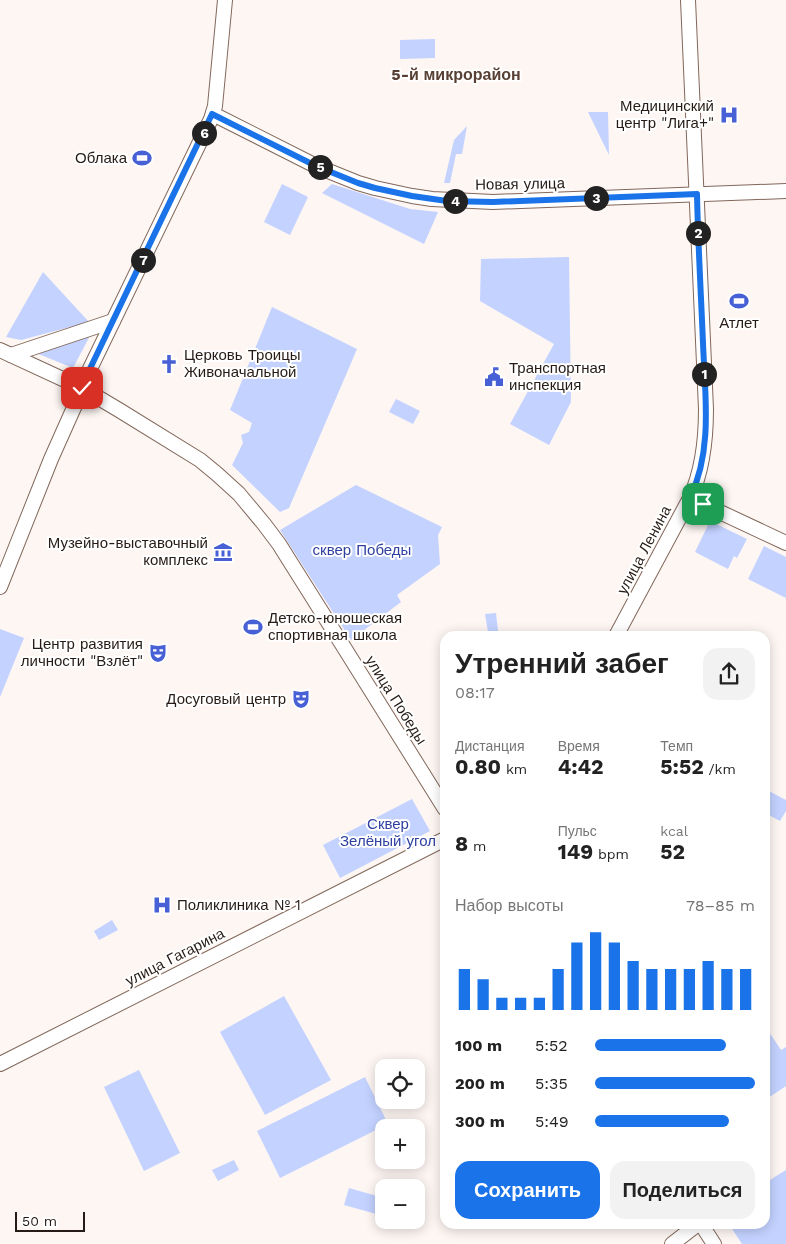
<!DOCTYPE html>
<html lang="ru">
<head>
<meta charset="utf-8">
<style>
	:root { --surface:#fff; --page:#f2f2f2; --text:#222; --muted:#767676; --accent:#1a73e8 }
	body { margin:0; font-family:"Work Sans",sans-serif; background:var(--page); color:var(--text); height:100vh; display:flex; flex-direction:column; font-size:19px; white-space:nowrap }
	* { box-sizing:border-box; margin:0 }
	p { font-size:16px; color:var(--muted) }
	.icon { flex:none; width:28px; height:28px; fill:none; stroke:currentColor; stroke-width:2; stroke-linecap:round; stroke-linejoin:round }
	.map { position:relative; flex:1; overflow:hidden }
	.side { position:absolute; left:440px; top:631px; width:330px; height:598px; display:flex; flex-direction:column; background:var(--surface); border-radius:15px; box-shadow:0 2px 12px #0003 }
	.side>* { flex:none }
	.fabs { position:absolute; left:375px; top:1059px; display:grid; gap:10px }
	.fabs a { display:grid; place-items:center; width:50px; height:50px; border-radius:10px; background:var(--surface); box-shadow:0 2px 12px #0003; font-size:25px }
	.scale { position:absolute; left:15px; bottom:12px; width:70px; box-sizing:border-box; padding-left:5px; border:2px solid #261b16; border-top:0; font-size:14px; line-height:18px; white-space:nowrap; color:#261b16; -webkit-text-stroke:4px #fff; paint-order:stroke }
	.pin { position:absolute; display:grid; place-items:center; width:42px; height:42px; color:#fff; margin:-21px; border-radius:10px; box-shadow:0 2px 8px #0006 }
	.km { position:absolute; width:25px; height:25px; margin:-12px; border-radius:50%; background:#222; color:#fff; font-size:14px; line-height:25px; text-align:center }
	.round { display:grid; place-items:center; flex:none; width:52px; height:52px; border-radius:15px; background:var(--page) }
	.headline { display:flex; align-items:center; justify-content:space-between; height:85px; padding:0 15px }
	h1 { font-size:28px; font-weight:700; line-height:38px }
	.metrics { display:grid; grid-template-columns:repeat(3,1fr); gap:8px; height:85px; padding:5px 15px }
	.metrics div { display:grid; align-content:center }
	.metrics b { font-size:21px; font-weight:700 }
	.metrics small { font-size:14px; font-weight:400 }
	.metrics p { font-size:14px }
	.chart { height:140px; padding:10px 15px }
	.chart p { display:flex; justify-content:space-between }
	.chart svg { width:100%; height:90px; margin-top:5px; stroke:var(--accent); stroke-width:6 }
	.primary-button { display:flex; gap:10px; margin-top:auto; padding:10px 15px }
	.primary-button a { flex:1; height:58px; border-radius:15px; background:var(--accent); color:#fff; font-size:20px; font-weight:700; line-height:58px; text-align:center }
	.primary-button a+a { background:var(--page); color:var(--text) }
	ul { padding:0 15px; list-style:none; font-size:16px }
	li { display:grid; grid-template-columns:80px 60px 1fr; align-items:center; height:38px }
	li i { height:12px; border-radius:6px; background:var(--accent) }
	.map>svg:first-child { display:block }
	.green { fill:#c3d2ff }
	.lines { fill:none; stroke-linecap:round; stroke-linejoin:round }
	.minor-casing { stroke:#82675a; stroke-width:16 }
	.minor { stroke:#fff; stroke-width:14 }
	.route-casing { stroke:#fff; stroke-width:10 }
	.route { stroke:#1a73e8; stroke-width:6 }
	.labels { text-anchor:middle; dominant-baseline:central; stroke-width:4; stroke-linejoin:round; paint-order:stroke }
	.poi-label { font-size:15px; fill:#261b16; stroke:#fff; text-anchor:end }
	.street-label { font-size:15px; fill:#261b16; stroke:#fff }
	.park-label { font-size:15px; fill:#2f40a1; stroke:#fff }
	.neighbourhood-label { font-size:16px; font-weight:bold; fill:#594034; stroke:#fff }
</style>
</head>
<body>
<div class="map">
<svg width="786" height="1244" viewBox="0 0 786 1244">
	<rect width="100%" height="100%" fill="#fdf6f3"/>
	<!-- green -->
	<g class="green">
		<polygon points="435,39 435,58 400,59 400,40"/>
		<polygon points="588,112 608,112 609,155"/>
		<polygon points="467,126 462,154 456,154 450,183 444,183 454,140"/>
		<polygon points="282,184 308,197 290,235 264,222"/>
		<polygon points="332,184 410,209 438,212 424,244 322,193"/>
		<polygon points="569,257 571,402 549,445 510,424 554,344 480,301 481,259"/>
		<polygon points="43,272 89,322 21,340 6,337"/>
		<polygon points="272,307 357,349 289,508 280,512 232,465 243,443 241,435 249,432 252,423 230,410"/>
		<polygon points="92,332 73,368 31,351"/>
		<polygon points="396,399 420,411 413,424 389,412"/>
		<polygon points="356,485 442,527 438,535 440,564 397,595 401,602 351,640 280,530"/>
		<polygon points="710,521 747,539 737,558 734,556 728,569 695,552"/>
		<polygon points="764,546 786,557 786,598 748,579"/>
		<polygon points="496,613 498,631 488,632 485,614"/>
		<polygon points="0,629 24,638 0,697"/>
		<polygon points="765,789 786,800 786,811 780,821 765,813"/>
		<polygon points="412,799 430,831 340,878 323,845"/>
		<polygon points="112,920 118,930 99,940 94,931"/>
		<polygon points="284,996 331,1080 265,1115 220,1032"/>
		<polygon points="765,1026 781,1050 786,1047 786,1086 765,1100"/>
		<polygon points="139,1070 180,1153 144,1171 104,1087"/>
		<polygon points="365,1077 388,1124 280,1178 257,1131"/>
		<polygon points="234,1160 239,1170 218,1181 212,1170"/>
		<polygon points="786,1170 786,1244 742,1244 729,1224 765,1224 765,1183"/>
		<polygon points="349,1188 384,1198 380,1215 344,1205"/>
	</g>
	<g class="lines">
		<!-- minor casing -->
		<g class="minor-casing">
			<g id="minor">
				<polyline points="213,114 316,166 358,183 375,188 412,196 432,199 493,202 786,191"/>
				<polyline points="0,350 82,388 119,410 200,460 217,474 239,494 264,524 279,544 345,649 445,809"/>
				<polyline points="11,355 113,321"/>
				<polyline points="690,498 786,543"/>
				<polyline points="0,587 51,459 76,403 86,377 211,119 215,106 225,0"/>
				<path d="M616 636 690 498C703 470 706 440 706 409L688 0"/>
				<polyline points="0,1064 445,839"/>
				<polyline points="701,1224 714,1244"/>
				<polyline points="672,1244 698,1224"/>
			</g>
		</g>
		<!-- minor -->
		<use href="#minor" class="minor"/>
	</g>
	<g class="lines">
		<!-- route casing -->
		<g class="route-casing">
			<path id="route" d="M82 388 86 377 212 114 316 166 358 183 375 188 412 196 447 201 493 202 697 194C698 244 701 294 703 343 705 395 713 450 690 498L703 504"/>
		</g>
		<!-- route -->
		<use href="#route" class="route"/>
	</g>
	<!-- icons -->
	<defs>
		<g id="hospital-bare" transform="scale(1.5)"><path d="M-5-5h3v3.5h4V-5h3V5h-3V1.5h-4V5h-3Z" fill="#4860d5" stroke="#fff" stroke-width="2.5" paint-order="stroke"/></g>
		<g id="stadium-bare" transform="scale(1.5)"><path d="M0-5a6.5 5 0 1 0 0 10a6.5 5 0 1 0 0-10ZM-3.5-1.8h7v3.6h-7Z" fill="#4860d5" stroke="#fff" stroke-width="2.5" paint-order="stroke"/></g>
		<g id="church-bare" transform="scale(1.5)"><path d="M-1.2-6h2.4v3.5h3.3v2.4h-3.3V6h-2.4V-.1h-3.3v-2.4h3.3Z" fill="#4860d5" stroke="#fff" stroke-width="2.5" paint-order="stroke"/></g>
		<g id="civic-bare" transform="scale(1.5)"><path d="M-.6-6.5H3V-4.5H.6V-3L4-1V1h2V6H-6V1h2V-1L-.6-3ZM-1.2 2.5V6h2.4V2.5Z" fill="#4860d5" stroke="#fff" stroke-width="2.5" paint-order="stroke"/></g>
		<g id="museum-bare" transform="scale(1.5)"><path d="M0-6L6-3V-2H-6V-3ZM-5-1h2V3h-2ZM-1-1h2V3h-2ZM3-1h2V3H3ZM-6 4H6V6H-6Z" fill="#4860d5" stroke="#fff" stroke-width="2.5" paint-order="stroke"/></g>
		<g id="theatre-bare" transform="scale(1.5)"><path d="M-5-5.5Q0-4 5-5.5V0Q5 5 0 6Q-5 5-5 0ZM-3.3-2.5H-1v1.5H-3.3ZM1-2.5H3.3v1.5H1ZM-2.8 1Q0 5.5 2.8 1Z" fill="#4860d5" stroke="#fff" stroke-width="2.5" paint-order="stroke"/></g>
	</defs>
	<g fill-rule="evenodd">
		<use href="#hospital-bare" x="729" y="115"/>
		<use href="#stadium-bare" x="142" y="158"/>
		<use href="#stadium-bare" x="739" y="301"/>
		<use href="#church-bare" x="169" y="364"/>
		<use href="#civic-bare" x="494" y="377"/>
		<use href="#museum-bare" x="223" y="552"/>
		<use href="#stadium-bare" x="253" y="627"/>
		<use href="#theatre-bare" x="158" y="653"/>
		<use href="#theatre-bare" x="301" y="699"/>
		<use href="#hospital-bare" x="162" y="905"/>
	</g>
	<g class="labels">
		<!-- poi labels -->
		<g class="poi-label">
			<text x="714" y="106">Медицинский<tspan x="714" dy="17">центр "Лига+"</tspan></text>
			<text x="127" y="158">Облака</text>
			<text x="739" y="323" text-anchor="middle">Атлет</text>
			<text x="184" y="355" text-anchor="start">Церковь Троицы<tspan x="184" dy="17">Живоначальной</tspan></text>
			<text x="509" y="368" text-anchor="start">Транспортная<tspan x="509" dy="17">инспекция</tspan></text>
			<text x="208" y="543">Музейно-выставочный<tspan x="208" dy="17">комплекс</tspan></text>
			<text x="268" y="618" text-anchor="start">Детско-юношеская<tspan x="268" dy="17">спортивная школа</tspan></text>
			<text x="143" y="644">Центр развития<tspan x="143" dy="17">личности "Взлёт"</tspan></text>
			<text x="286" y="699">Досуговый центр</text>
			<text x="177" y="905" text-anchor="start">Поликлиника № 1</text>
		</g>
		<!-- street labels -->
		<g class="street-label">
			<text transform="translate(520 184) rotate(-1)">Новая улица</text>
			<text transform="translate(644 550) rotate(-62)">улица Ленина</text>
			<text transform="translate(396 700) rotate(58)">улица Победы</text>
			<text transform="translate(175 957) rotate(-27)">улица Гагарина</text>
		</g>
		<!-- park labels -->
		<g class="park-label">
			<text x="362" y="550">сквер Победы</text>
			<text x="388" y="824">Сквер<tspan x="388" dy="17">Зелёный угол</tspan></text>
		</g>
		<!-- neighbourhood labels -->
		<g class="neighbourhood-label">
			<text x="456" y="74">5-й микрорайон</text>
		</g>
	</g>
</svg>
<div class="fabs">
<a><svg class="icon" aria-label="locate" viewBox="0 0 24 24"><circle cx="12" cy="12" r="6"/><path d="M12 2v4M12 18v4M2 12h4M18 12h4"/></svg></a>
<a>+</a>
<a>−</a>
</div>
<div class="scale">50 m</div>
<div class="pin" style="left:703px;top:504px;background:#1e9e55"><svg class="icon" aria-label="arrive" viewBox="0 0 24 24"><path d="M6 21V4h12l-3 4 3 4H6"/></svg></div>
<div class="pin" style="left:82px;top:388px;background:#d93025"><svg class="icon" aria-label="check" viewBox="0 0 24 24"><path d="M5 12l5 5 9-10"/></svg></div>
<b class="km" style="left:704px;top:374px">1</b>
<b class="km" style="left:698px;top:233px">2</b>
<b class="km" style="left:596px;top:198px">3</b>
<b class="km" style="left:455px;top:201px">4</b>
<b class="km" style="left:320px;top:167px">5</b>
<b class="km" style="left:204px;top:133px">6</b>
<b class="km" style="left:143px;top:260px">7</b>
<section class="side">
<div class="headline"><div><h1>Утренний забег</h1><p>08:17</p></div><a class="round"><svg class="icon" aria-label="share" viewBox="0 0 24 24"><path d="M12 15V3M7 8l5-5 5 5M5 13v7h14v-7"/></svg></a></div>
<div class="metrics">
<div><p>Дистанция</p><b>0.80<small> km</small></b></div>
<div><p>Время</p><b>4:42</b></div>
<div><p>Темп</p><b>5:52<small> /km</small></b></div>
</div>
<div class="metrics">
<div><b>8<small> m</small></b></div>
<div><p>Пульс</p><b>149<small> bpm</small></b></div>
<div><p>kcal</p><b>52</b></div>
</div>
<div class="chart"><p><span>Набор высоты</span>78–85 m</p>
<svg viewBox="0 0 160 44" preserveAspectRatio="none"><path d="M5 44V24M15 44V29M25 44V38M35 44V38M45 44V38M55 44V24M65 44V11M75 44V6M85 44V11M95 44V20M105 44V24M115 44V24M125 44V24M135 44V20M145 44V24M155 44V24"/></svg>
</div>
<ul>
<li><b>100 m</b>5:52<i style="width:82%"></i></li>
<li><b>200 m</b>5:35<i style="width:100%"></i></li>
<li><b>300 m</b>5:49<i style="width:84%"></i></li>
</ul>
<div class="primary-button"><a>Сохранить</a><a>Поделиться</a></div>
</section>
</div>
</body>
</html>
